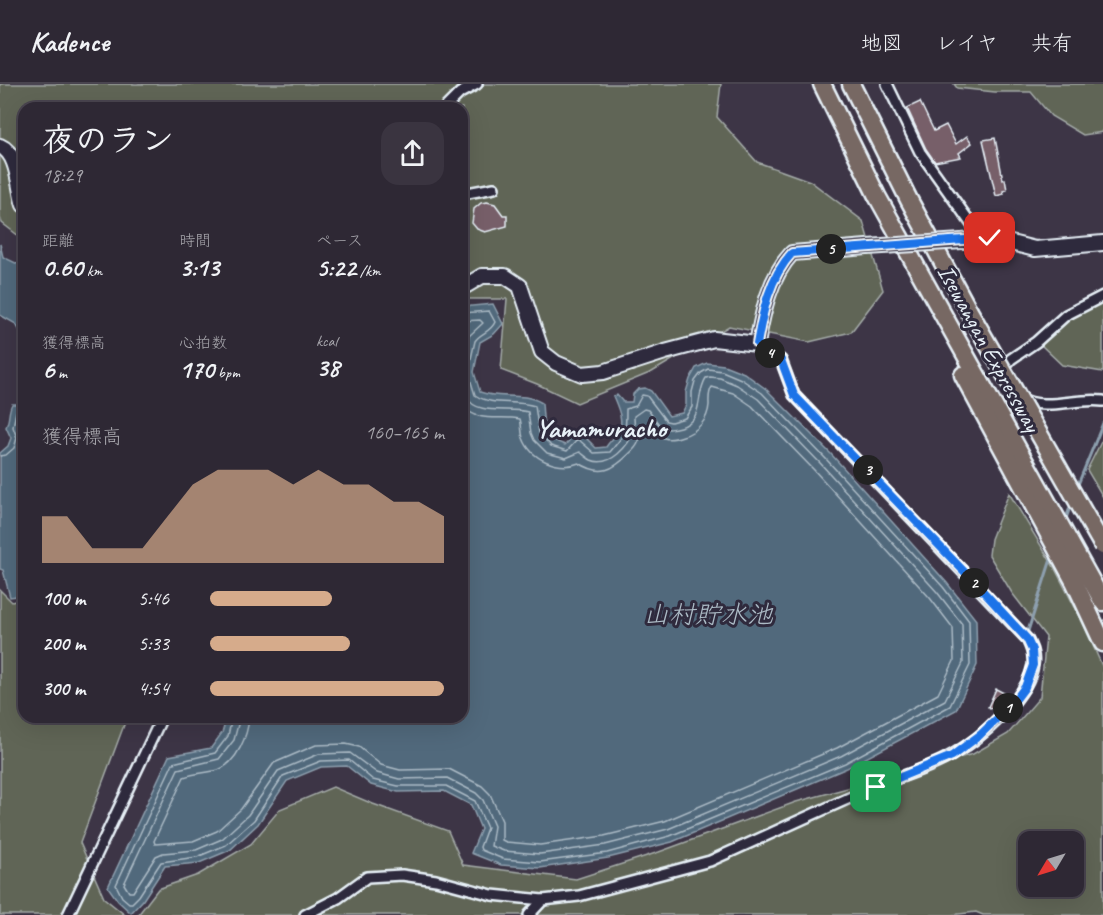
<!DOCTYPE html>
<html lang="ja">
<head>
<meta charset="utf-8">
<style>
	:root { --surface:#2e2834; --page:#3a3440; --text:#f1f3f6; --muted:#a7a6ac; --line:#49444f; --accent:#d6ab8b }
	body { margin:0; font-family:Caveat,"Klee One",sans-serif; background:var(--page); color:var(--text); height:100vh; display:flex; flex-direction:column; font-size:22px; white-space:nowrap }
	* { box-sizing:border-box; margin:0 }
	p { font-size:20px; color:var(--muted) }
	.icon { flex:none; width:33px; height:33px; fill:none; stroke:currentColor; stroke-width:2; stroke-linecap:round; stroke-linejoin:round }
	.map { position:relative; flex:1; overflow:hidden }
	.side { position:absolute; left:18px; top:18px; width:450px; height:621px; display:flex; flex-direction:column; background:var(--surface); border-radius:18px; box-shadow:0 6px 24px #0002,0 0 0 2px var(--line) }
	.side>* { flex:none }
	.needle { width:39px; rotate:232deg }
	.fabs { position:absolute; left:1018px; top:747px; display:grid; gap:12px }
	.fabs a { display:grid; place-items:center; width:66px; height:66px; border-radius:12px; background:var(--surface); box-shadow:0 6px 24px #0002,0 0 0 2px var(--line); font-size:30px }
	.pin { position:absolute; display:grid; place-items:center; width:51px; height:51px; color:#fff; margin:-26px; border-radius:12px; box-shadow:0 3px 9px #0006 }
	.km { position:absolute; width:30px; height:30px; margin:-15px; border-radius:50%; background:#222; color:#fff; font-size:16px; line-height:30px; text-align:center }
	.round { display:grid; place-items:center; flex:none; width:63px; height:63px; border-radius:18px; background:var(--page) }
	.overview { display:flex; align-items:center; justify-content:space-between; height:102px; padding:0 24px }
	h1 { font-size:33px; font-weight:600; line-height:45px }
	.stats { display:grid; grid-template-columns:repeat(3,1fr); gap:9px; height:102px; padding:6px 24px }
	.stats div { display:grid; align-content:center }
	.stats b { font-size:26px; font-weight:600 }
	.stats small { font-size:16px; font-weight:400 }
	.stats p { font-size:16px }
	.chart { height:168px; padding:12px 24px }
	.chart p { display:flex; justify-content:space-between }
	.chart svg { width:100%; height:108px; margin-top:6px; fill:var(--accent); opacity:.7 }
	ul { padding:0 24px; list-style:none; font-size:20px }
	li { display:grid; grid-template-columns:96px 72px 1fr; align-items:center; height:45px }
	li i { height:15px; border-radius:8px; background:var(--accent) }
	header { display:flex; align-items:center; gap:36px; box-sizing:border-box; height:84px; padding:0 30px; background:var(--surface); border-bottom:2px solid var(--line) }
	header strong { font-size:28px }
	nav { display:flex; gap:33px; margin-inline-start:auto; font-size:21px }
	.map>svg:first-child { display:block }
	.green { fill:#616557; stroke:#a4aba8; stroke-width:1.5; fill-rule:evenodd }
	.water { fill:#51697c; stroke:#8d9fae; stroke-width:1.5 }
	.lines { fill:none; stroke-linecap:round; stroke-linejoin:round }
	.shore { stroke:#acbbc6; stroke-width:1.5 }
	.stream { stroke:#8d9fae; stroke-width:3 }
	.building { fill:#775f69; stroke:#e8f1f8; stroke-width:1.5 }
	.street-casing { stroke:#e8f1f8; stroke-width:14 }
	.secondary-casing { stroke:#e8f1f8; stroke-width:18 }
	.highway-casing { stroke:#e8f1f8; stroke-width:21 }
	.street { stroke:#2f2a3d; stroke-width:9 }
	.secondary { stroke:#2f2a3d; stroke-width:14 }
	.highway { stroke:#776864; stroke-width:16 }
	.secondary-bridge-casing { stroke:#e8f1f8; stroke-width:18; stroke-linecap:butt }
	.highway-bridge-casing { stroke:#e8f1f8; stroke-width:21; stroke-linecap:butt }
	.secondary-bridge { stroke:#2f2a3d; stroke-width:14 }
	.highway-bridge { stroke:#776864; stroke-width:16 }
	.route-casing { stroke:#fff; stroke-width:12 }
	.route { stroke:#1a73e8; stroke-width:8 }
	.labels { text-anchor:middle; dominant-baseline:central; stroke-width:6; stroke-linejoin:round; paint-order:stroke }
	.street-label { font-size:24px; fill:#e8f1f8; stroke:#2f2a3d }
	.water-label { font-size:26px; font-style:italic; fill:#acbbc6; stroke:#2f2a3d }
	.quarter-label { font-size:27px; font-weight:bold; fill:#e8f1f8; stroke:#2f2a3d }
</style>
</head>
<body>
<header>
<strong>Kadence</strong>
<nav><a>地図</a><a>レイヤ</a><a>共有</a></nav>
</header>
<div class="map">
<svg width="1103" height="831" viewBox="0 0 1103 831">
	<rect width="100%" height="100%" fill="#3d3546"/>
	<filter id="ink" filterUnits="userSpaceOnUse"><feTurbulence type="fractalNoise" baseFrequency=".0167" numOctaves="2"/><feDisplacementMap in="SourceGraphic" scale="12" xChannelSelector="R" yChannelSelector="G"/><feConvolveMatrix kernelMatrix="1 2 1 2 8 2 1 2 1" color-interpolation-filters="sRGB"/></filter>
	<g filter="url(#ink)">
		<!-- green -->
		<g class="green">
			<polygon points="0,0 721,0 717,33 757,78 810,97 863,137 883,206 851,248 809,258 729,242 652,288 577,319 537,300 501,286 507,215 462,215 462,24 24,24 24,156 2,139 0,134"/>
			<polygon points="954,0 1103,0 1103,48 1083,51 1051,32 1031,8 995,8 957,4"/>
			<polygon points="1103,209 1103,288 1062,281 1039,259"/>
			<polygon points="1103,354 1103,413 1087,386"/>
			<path d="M1009 409 1054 483 1081 535 1103 584V831H983L976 828 951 831H138L158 805 198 791 251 760 280 725 333 703 373 720 448 747 463 781 576 795 659 768 796 718 973 670 1008 650 1040 613 1046 553 1012 509 989 471 991 455ZM1029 758H1074V802H1029Z"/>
			<polygon points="0,506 12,518 24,514 24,633 127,633 80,759 104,814 125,831 0,831"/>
		</g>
		<!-- water -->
		<g class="water">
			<polygon points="0,160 3,173 24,183 24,255 16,240 0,231"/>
			<path d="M493 220 503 240 494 250 480 258 474 288 480 308C500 316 522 307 542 319 544 342 541 353 565 361L569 357V351L574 348 582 350 596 364 606 363C609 358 613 355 616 351 626 340 618 324 613 312L617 311 623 318H632L633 310 638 305 645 304 651 307 669 332 682 329 686 321V308L690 295 696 284 707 279 724 281 744 289 766 305 831 370 947 499 976 536 977 581 956 626 847 684 672 758 608 774 540 784 501 781 471 769 481 745 471 721 444 707 398 708 371 701 347 682 321 683 287 697 258 740 230 766 199 779 165 782 143 816 131 829 118 817 108 803 169 672 211 664 222 649 227 633H462V223Z"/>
			<path d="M24 317V511L10 513 3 486 0 485V369L8 362 11 354 6 343C10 335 8 327 12 320H21Z"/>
		</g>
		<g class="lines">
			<!-- shore -->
			<g class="shore">
				<polyline points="462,237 480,236 483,239 469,252 462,280"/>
				<polyline points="0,372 6,371 14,364 17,354 13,343 16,328 24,325"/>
				<path d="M232 633 228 652 215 669 173 679 116 801 122 813 129 819H132L139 812 161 778 197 773 226 761 254 736 283 692 321 677 349 676 373 696 398 702H446L475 717 487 744 480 763 481 766 503 775 540 778 607 769 670 752 845 679 950 622 970 581 969 537 943 503 826 375 762 309 741 295 722 287 708 285 701 289 695 297 692 308V323L685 334 671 338 666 337 647 312 642 311 636 322 626 325C626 351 626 348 610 368L594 369 578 355 567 367 551 362 539 349 535 322C513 315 493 323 475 311L468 288 475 257C480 249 491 248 495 238L489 227 462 229"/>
				<path d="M240 633 234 656 219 675 178 685 124 800 129 808H133L156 772 163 769 196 766 222 755 248 731 278 687 319 670 350 669 377 689 399 695 447 694 476 709 483 716 494 742 491 762 504 767 540 770 605 761 668 745 841 672 945 616 963 579 962 540 937 508 821 380 758 315 737 301 720 294 710 293 706 294C695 311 705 336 680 343 673 345 668 346 661 343L648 326 644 325 634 332C634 337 635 341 634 346 629 362 610 384 591 376 587 374 583 370 580 368L566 374 547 369 534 356 531 349 528 328C511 322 476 333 467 313 465 307 464 300 462 294"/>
				<path d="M249 633C248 651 237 679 218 686 207 689 195 689 184 693L154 757 155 760 193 757 217 747 241 725 274 679 316 661 346 660 359 663 381 681 400 686 449 685 482 702 490 710 502 737V756L506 758 540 761 604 752 665 737 837 664 938 610 954 577 953 544 930 514 814 386 752 322 733 309 712 303C708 309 709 314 709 321 708 336 697 348 683 352 677 354 671 356 664 354 656 352 652 344 645 342 642 347 641 353 638 359 636 364 633 366 629 370 613 386 601 393 579 379 559 387 531 376 523 354 521 348 522 341 520 335 498 331 480 340 462 322"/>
			</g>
			<!-- stream -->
			<g class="stream">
				<polyline points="1077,403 1103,339"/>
				<polyline points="1065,437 1072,418"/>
				<polyline points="1028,547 1052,472"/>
			</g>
		</g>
		<!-- building -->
		<g class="building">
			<polygon points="920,18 934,47 946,41 956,60 967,52 972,59 959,69 961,73 935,78 926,65 907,24"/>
			<polygon points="995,54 1003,96 1005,95 1007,106 1003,107 1004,110 996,112 983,56"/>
			<polygon points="487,118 495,120 503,131 507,131 507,142 485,148 477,145 472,139 474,125 481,119"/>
			<polygon points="996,605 1004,609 996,627 988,623"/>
		</g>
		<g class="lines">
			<!-- street casing -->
			<g class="street-casing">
				<g id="street">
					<polyline points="887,0 920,68 982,155"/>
					<polyline points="445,24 460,9 477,0"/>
					<polyline points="462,110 494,104"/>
					<polyline points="1000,288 1011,275 1036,258 1066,231 1103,212"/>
					<path d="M1020 314C1044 328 1077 313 1103 317"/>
					<polyline points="68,831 162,633"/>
					<path d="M305 831 338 814 367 793 402 791 436 796 492 811 543 816 579 812 710 777C766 752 821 726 877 702 901 692 929 685 952 671 980 655 1028 614 1033 581 1035 572 1031 563 1027 555L794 311 781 276 757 260"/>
					<polyline points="529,831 543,816"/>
				</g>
			</g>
			<!-- secondary casing -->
			<g class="secondary-casing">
				<g id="secondary">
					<path d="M0 62C19 70 18 104 24 121"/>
					<polyline points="962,157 991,154 1035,165 1103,159"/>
					<path d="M462 202 467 201 482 192H505L520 202 542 268 556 279 582 290 603 288 665 268 714 255 757 260C763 227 769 194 792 169L867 163"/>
				</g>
			</g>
			<!-- highway casing -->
			<g class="highway-casing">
				<g id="highway">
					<polyline points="822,0 877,112 1103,518"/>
					<polyline points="851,0 909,116 969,227"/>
					<polyline points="963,291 1075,499 1103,559"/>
				</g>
			</g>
			<!-- street -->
			<use href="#street" class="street"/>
			<!-- secondary -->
			<use href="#secondary" class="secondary"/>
			<!-- highway -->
			<use href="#highway" class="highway"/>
			<!-- secondary-bridge casing -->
			<g class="secondary-bridge-casing">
				<polyline id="secondary-bridge" points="867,163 962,157"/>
			</g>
			<!-- highway-bridge casing -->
			<g class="highway-bridge-casing">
				<polyline id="highway-bridge" points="969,227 1103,462"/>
			</g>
			<!-- secondary-bridge -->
			<use href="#secondary-bridge" class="secondary-bridge"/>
			<!-- highway-bridge -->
			<use href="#highway-bridge" class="highway-bridge"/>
		</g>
	</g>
	<g class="lines" filter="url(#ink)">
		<!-- route casing -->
		<g class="route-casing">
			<path id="route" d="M876 703 952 672 980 651 1013 619 1025 603 1033 581 1032 566 1027 555 980 504 794 311 781 276 757 260C763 227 769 194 792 169L990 154"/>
		</g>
		<!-- route -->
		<use href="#route" class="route"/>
	</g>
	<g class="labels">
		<!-- street labels -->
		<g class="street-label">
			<text transform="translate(989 264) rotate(61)">Isewangan Expressway</text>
		</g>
		<!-- water labels -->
		<g class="water-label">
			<text x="708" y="530">山村貯水池</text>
		</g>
		<!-- quarter labels -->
		<g class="quarter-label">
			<text x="601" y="344">Yamamuracho</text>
		</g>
	</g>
</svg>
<div class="fabs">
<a><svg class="needle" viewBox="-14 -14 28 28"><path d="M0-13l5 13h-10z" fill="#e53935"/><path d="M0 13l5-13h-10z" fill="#a7a6ac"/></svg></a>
</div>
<div class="pin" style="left:876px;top:703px;background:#1e9e55"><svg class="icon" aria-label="arrive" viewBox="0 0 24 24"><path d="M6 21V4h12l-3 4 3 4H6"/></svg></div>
<div class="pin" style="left:990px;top:154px;background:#d93025"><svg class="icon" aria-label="check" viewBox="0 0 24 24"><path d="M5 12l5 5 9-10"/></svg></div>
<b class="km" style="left:1008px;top:624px">1</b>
<b class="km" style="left:974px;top:499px">2</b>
<b class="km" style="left:868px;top:386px">3</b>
<b class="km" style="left:770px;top:269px">4</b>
<b class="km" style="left:831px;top:165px">5</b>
<section class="side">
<div class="overview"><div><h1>夜のラン</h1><p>18:29</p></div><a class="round"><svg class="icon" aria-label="share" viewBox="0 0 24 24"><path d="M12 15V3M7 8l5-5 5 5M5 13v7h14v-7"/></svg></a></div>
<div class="stats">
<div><p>距離</p><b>0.60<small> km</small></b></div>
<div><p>時間</p><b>3:13</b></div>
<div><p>ペース</p><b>5:22<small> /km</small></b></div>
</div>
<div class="stats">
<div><p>獲得標高</p><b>6<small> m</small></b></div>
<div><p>心拍数</p><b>170<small> bpm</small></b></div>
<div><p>kcal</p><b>38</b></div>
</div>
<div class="chart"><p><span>獲得標高</span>160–165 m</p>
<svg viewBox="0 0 160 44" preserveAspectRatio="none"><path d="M0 44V25L10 25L20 38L30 38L40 38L50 25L60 12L70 6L80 6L90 6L100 12L110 6L120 12L130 12L140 19L150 19L160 25V44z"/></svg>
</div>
<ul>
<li><b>100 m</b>5:46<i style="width:52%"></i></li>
<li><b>200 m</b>5:33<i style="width:60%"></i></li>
<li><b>300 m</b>4:54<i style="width:100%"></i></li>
</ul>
</section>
</div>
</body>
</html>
